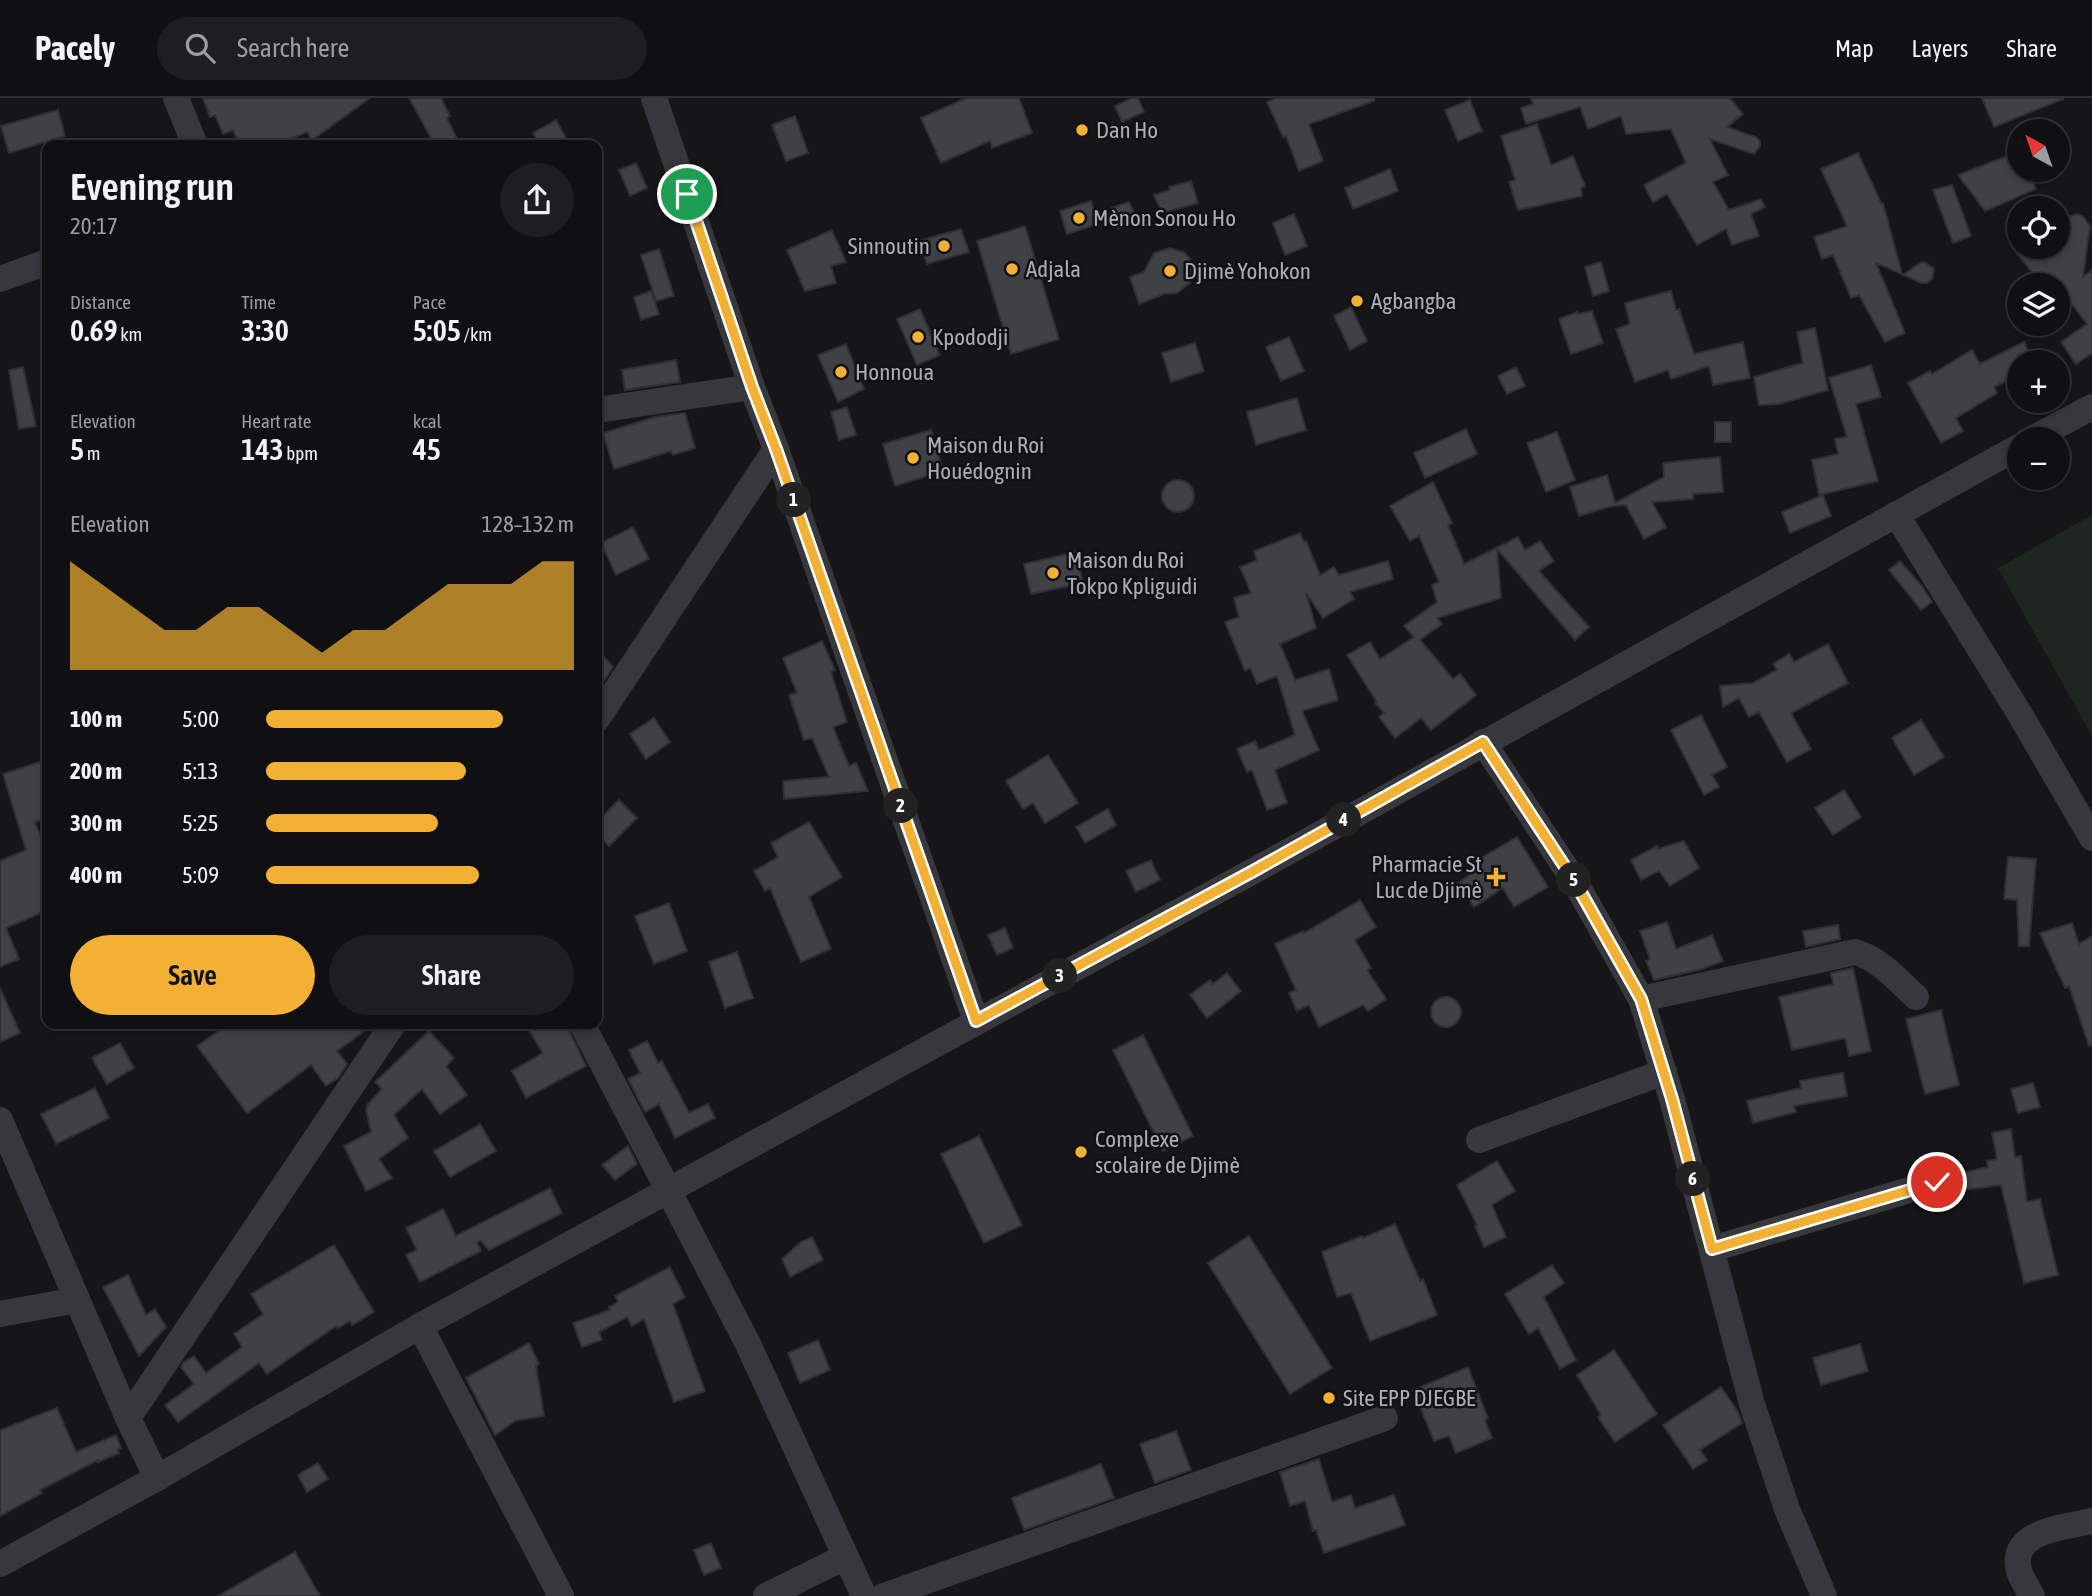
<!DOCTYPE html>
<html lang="en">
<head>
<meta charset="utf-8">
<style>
	:root { --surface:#101012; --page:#1e1e20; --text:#f1f3f6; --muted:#9c9d9f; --line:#303032; --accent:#f2b134 }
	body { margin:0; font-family:"Asap Condensed",sans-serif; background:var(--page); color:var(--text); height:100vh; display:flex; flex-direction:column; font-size:26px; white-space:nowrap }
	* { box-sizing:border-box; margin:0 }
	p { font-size:23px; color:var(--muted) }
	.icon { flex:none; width:38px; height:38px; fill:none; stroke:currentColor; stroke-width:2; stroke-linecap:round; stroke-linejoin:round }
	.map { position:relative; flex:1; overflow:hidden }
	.panel { position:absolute; left:42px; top:42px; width:560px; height:889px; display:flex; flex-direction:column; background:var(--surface); border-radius:14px; box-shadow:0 4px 10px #0003,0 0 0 2px var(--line) }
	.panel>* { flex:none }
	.needle { width:46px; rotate:320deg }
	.controls { position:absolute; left:2007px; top:21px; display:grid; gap:14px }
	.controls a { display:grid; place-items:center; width:63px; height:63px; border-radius:50%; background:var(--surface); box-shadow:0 4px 10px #0003,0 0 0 2px var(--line); font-size:35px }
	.pin { position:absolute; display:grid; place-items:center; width:60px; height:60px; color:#fff; margin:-30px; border:4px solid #fff; border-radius:50%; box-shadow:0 2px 7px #0007 }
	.km { position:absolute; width:35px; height:35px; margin:-18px; border-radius:50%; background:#222; color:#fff; font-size:19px; line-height:35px; text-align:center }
	.round { display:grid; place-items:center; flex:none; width:74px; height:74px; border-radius:37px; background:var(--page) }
	.head { display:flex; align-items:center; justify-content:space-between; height:119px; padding:0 28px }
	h1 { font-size:38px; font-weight:600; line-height:52px }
	.metrics { display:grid; grid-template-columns:repeat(3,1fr); gap:10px; height:119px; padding:7px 28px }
	.metrics div { display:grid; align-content:center }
	.metrics b { font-size:30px; font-weight:600 }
	.metrics small { font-size:19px; font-weight:400 }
	.metrics p { font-size:19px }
	.chart { height:196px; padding:14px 28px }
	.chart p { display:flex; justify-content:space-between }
	.chart svg { width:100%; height:126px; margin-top:7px; fill:var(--accent); opacity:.7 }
	.button { display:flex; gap:14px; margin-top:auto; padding:14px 28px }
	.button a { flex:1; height:80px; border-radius:42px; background:var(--accent); color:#111; font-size:28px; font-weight:600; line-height:80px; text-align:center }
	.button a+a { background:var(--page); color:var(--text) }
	ul { padding:0 28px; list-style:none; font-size:23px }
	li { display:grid; grid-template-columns:112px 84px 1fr; align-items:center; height:52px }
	li i { height:18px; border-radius:9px; background:var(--accent) }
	header { display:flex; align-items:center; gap:42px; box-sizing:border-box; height:98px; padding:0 35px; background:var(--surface); border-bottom:2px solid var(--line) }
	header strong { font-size:33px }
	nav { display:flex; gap:38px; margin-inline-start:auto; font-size:24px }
	.search { width:490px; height:63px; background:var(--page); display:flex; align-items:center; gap:18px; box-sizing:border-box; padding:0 24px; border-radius:38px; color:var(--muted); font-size:26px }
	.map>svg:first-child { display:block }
	.green { fill:#1e261f }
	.building { fill:#404145; stroke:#303034; stroke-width:2 }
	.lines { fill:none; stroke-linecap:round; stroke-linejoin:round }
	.minor { stroke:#37383d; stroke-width:26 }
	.route-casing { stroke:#fff; stroke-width:14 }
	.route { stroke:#f2b134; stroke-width:9 }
	.poi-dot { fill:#f2b134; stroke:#111113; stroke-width:2.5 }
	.labels { text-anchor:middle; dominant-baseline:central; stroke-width:5; stroke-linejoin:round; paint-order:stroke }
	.poi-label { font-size:23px; fill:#a8adb8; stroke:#111113; text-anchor:start }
</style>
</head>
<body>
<header>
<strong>Pacely</strong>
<div class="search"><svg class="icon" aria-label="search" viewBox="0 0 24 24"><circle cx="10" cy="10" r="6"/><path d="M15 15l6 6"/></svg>Search here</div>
<nav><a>Map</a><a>Layers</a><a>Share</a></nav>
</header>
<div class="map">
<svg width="2092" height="1498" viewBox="0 0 2092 1498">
	<rect width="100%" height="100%" fill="#161618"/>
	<!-- green -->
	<polygon class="green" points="2092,417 2092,638 1998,470"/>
	<!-- building -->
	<g class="building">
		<polygon points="203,0 370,0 312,42 307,34 276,47 240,47 233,32 223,36 215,17 210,19"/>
		<polygon points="409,0 441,0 450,18 447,20 460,47 435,47"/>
		<polygon points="966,0 1019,0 1032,35 992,50 990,43 941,65 921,20"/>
		<polygon points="1132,0 1138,0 1144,14 1122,24 1115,8"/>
		<polygon points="1276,0 1374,0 1374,3 1309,26 1323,63 1299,73 1286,38 1283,39 1267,4"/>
		<polygon points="1531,0 1730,0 1743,16 1727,29 1756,39 1760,43 1760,48 1754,56 1710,41 1728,77 1713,84 1729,112 1761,101 1765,109 1751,116 1759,138 1732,147 1726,131 1697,147 1667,96 1653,104 1644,87 1686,65 1671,31 1626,36 1621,18 1588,31 1580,9 1526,26 1521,10 1533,6"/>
		<polygon points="1982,0 2063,0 2063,1 1994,29"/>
		<polygon points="1470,2 1482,33 1458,43 1445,12"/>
		<polygon points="58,12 65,38 9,55 1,28"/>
		<polygon points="795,18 808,55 786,63 772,27"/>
		<polygon points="556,22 570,47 540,47 533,35"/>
		<polygon points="1537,26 1551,67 1573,58 1585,88 1581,90 1582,98 1518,112 1509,84 1515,82 1501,38"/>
		<polygon points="2020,53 2020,72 2029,72 2036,91 1985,113 1958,77"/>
		<polygon points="1858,55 1881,105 1883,105 1902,176 1876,165 1905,235 1885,244 1859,197 1851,200 1833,157 1822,161 1814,139 1847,128 1821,71"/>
		<polygon points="636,65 647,90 630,98 619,72"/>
		<polygon points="1390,71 1398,93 1353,111 1345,90"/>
		<polygon points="1191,83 1198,105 1162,115 1154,97 1170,92 1169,89"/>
		<polygon points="1952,87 1971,138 1953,145 1933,92"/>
		<polygon points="1091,103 1098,126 1067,136 1060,113"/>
		<polygon points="1129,104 1139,124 1117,130 1111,110"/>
		<polygon points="1294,116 1307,148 1285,157 1273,125"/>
		<polygon points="2077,116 2083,118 2090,128 2083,179 2092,172 2092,255 2076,266 2061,244 2087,226 2065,197 2058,203 2058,187 2042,187 2012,149 2058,149 2058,132 2065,120"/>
		<polygon points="1025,128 1059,241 1011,256 977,143"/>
		<polygon points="961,131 969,154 927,166 919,143"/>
		<polygon points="832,132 846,164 831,168 836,185 805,193 787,152"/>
		<polygon points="1170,150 1185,155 1190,161 1193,169 1190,185 1177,195 1164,196 1139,206 1130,179 1144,174 1154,155"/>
		<polygon points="659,151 674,198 656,203 641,157"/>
		<polygon points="1601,164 1609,193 1593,198 1585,169"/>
		<polygon points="1925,164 1934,171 1932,181 1927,185 1922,185 1903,177 1920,165"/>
		<polygon points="651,193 659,216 641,222 634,199"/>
		<polygon points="1671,193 1676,212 1679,211 1694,256 1743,244 1750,280 1713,287 1709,268 1671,281 1668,272 1635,284 1616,231 1630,226 1625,205"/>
		<polygon points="1351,209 1367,243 1350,252 1334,218"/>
		<polygon points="920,211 940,257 917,267 897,221"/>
		<polygon points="1592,213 1603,245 1571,256 1559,221 1577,214 1578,216"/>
		<polygon points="1815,230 1828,292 1779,306 1759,307 1754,279 1803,265 1797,234"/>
		<polygon points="1289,239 1304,273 1281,283 1266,249"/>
		<polygon points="2024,244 2034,264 2020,264 2020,276 1994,289 1997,295 1956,320 1963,333 1941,345 1908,285 1930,273 1932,276 1972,252 1980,266"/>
		<polygon points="1195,245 1204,273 1171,284 1162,255"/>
		<polygon points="846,246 864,291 838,304 818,257"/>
		<polygon points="676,262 680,284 625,292 622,272"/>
		<polygon points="1871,267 1881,299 1856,306 1878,383 1819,397 1812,362 1838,356 1835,341 1847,339 1829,280"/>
		<polygon points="23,269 36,328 19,331 9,272"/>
		<polygon points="1516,269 1525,288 1507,296 1498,278"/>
		<polygon points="1297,300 1306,332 1256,347 1247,314"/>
		<polygon points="847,309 856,337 839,342 831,314"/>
		<polygon points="685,315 695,350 673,357 671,353 614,371 603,335 655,319"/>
		<rect x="1715" y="324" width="16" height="20"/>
		<polygon points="1466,331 1477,356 1425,380 1414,355"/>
		<polygon points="931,332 943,373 895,388 883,346"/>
		<polygon points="1557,334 1575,382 1546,394 1527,345"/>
		<polygon points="1720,359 1723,394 1693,396 1693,401 1652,404 1666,429 1644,441 1626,407 1612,408 1579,418 1570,389 1607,377 1615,405 1664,379 1663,365"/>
		<circle cx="1178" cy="398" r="16"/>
		<polygon points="1433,384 1452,425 1448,427 1464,466 1518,439 1525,452 1540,443 1554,463 1539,473 1589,529 1575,542 1497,451 1501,500 1437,520 1442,526 1420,542 1453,581 1460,576 1476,597 1431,632 1421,620 1395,640 1379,619 1384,615 1375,605 1377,604 1347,557 1370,544 1380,561 1414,539 1404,528 1437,504 1432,487 1439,484 1419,438 1410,443 1390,408"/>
		<polygon points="1823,397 1831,418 1790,435 1782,414"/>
		<polygon points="633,429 649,461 616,477 601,445"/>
		<polygon points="1300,435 1304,444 1306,443 1320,477 1334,469 1339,477 1388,463 1393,481 1350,494 1354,501 1323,520 1306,495 1316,530 1280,546 1295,582 1329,571 1338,602 1302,613 1319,652 1275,672 1287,705 1267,712 1252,672 1247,674 1237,651 1255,643 1259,652 1295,637 1277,578 1257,586 1250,570 1245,573 1225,524 1239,519 1234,500 1251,495 1240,469 1257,462 1254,453"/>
		<polygon points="1076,454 1083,485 1031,496 1024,466"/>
		<polygon points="1900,463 1922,488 1932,504 1921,512 1889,472"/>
		<polygon points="822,543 835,572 831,574 847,624 833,629 849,668 856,665 868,693 784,701 783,683 829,679 812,640 804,642 789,597 797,595 783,560"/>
		<polygon points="1828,546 1848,585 1791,615 1811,651 1787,664 1759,614 1749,619 1739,600 1723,609 1720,588 1753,585 1777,572 1773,566 1789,556 1794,564"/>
		<polygon points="597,551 613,569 597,593"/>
		<polygon points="1701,617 1727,669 1712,677 1719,689 1704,697 1671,632"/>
		<polygon points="654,620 670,644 646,661 630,636"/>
		<polygon points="1921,622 1944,659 1914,677 1892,640"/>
		<polygon points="1048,657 1078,705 1045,725 1033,705 1023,711 1006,683"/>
		<polygon points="40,664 47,686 47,721 35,724 47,754 47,812 6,830 19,861 0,869 0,763 26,752 3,676"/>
		<polygon points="1844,692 1861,719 1833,737 1815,710"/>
		<polygon points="619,702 637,720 609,748 597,736 597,724"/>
		<polygon points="1108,711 1116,727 1085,745 1076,729"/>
		<polygon points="809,724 842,779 809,799 831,851 801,864 770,790 765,793 754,773 778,759 771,745"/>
		<polygon points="1517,739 1548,789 1514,809 1503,790 1474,809 1458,785 1475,773 1471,766"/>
		<polygon points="1684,743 1699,770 1670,788 1659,773 1641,782 1631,762 1657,748 1658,751"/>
		<polygon points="2008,759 2036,761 2029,848 2019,848 2017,802 2004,801"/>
		<polygon points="1151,762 1160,782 1136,794 1126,773"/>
		<polygon points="1360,802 1376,829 1355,842 1371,870 1367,872 1386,901 1368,913 1363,907 1319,929 1309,907 1297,913 1289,895 1296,892 1275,846 1303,833 1304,835"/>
		<polygon points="669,805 687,853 654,866 635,818"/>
		<polygon points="1667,824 1676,851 1712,837 1723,863 1702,871 1654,882 1646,863 1650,861 1640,833"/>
		<polygon points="2072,825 2079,846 2092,838 2092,947 2089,948 2069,888 2065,890 2040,835"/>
		<polygon points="1838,827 1840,841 1806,849 1803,833"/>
		<polygon points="1005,830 1013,850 997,857 988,837"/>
		<polygon points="737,854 753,900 725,910 709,864"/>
		<polygon points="1853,870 1871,953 1849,958 1845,940 1792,952 1779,899 1833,886 1831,875"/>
		<polygon points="1227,875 1241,893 1207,920 1190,897 1210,882 1213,886"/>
		<polygon points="0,890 20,935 0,944"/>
		<circle cx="1446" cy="914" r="15"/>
		<polygon points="1941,912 1959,987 1925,996 1906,921"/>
		<polygon points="228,926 374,926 337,953 347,966 338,980 326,988 311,967 247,1015 197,948"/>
		<polygon points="525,926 566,926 586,968 526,1000 512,973 543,955"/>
		<polygon points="429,933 454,960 446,968 467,997 440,1016 422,991 394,1017 408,1040 379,1061 392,1080 366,1093 344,1048 371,1034 366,1012 368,1006 382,991 375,984"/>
		<polygon points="1143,937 1193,1038 1163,1053 1113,952"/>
		<polygon points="647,943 658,965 662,963 689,1015 708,1006 715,1020 675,1040 659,1006 645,1014 628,981 640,975 629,952"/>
		<polygon points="120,945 134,970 107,986 92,960"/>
		<polygon points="1843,975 1847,998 1794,1008 1796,1014 1753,1025 1747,1003 1801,990 1800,983"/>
		<polygon points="2033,985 2040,1009 2018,1015 2011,991"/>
		<polygon points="95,990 109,1020 56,1046 41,1016"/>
		<polygon points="480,1026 496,1053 450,1079 434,1053"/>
		<polygon points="2011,1031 2015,1059 2021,1058 2027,1104 2040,1101 2058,1177 2024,1185 2001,1087 1948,1094 1951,1087 1950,1078 1988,1069 1987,1063 1997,1061 1992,1035"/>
		<polygon points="979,1038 1022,1127 984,1145 941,1056"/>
		<polygon points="628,1048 637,1066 615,1082 602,1067"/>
		<polygon points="1497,1063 1515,1093 1492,1107 1506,1139 1484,1149 1475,1128 1477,1127 1457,1087"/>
		<polygon points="550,1090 562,1115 489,1152 480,1142 477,1145 481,1153 420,1184 406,1157 417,1152 406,1130 443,1111 456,1138"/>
		<polygon points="1395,1126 1420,1183 1423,1181 1437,1217 1370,1243 1351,1195 1337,1199 1322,1154 1362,1138 1363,1140"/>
		<polygon points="1249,1138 1332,1270 1290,1296 1208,1165"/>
		<polygon points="812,1139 823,1162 790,1179 782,1161 801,1144"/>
		<polygon points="334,1147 374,1214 352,1227 350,1223 338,1230 336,1228 267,1276 259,1265 178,1324 165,1307 194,1286 181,1269 184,1264 194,1258 206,1275 242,1249 234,1236 263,1216 251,1196"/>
		<polygon points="1552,1167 1564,1185 1544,1199 1576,1262 1560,1271 1538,1230 1529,1236 1505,1196"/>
		<polygon points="670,1169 685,1199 673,1206 705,1293 674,1304 644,1221 632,1228 627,1219 599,1234 602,1242 582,1249 573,1225 610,1212 609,1209 618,1204 615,1198"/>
		<polygon points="128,1177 146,1217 155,1211 166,1229 139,1258 103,1189"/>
		<polygon points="818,1242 830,1272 800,1285 788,1255"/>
		<polygon points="529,1245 539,1266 536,1268 544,1318 515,1323 495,1337 466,1280"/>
		<polygon points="1860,1246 1868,1273 1821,1287 1813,1260"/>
		<polygon points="1614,1252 1657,1316 1615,1344 1598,1319 1601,1317 1577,1277"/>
		<polygon points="1468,1269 1488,1320 1485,1322 1492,1340 1456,1355 1449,1338 1434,1343 1413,1292"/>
		<polygon points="1721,1289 1738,1314 1742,1325 1700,1352 1707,1362 1693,1371 1663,1327"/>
		<polygon points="57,1310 76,1354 116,1337 121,1350 117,1352 119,1355 98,1364 98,1362 40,1392 42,1395 0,1418 0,1332"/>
		<polygon points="1176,1333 1191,1372 1155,1385 1140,1346"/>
		<polygon points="1319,1361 1332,1404 1351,1397 1355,1410 1394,1397 1405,1427 1324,1455 1316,1432 1313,1433 1305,1403 1290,1408 1280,1374"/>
		<polygon points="318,1365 328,1381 307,1394 298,1377"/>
		<polygon points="1101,1366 1114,1400 1024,1432 1012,1400"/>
		<polygon points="711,1445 721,1470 704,1477 694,1452"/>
		<polygon points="295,1454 320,1498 218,1498"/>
	</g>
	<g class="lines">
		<!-- minor -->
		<g class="minor">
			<polyline points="176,0 195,47"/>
			<polyline points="654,0 752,289 776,351 976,923"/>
			<polyline points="0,181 47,164"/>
			<polyline points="597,312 752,289"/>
			<polyline points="2032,341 2092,309"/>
			<polyline points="1896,416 2018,613 2092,740"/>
			<polyline points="597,621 776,351"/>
			<polyline points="1483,644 1575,784 1641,901 1672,1001 1752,1306 1787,1411 1824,1498"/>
			<path d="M1641 901 1855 854C1880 861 1897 882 1916 899"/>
			<polyline points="582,926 748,1246 864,1498"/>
			<polyline points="0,1022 128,1320 157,1380"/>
			<polyline points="1479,1042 1664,974"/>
			<polyline points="1712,1151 1936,1084"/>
			<polyline points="0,1216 77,1202"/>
			<polyline points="420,1228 561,1498"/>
			<polyline points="128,1320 393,926"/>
			<polyline points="0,1466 157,1380 420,1228 1257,771 2020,348"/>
			<polyline points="766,1498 845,1459"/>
			<polyline points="884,1498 1385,1320"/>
			<path d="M2032 1498C2027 1489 2019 1478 2018 1467 2014 1432 2067 1429 2092 1423"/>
		</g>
	</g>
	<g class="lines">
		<!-- route casing -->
		<g class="route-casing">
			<polyline id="route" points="687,96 752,289 776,351 976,923 1257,771 1483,644 1575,784 1641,901 1672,1001 1712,1151 1937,1084"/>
		</g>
		<!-- route -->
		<use href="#route" class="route"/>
	</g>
	<!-- markers -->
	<g class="poi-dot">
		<circle cx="1082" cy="32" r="7"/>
		<circle cx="1079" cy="120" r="7"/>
		<circle cx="944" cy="148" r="7"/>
		<circle cx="1012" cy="171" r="7"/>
		<circle cx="1170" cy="173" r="7"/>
		<circle cx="1357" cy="203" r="7"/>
		<circle cx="918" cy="239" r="7"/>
		<circle cx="841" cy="274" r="7"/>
		<circle cx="913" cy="360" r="7"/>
		<circle cx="1053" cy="475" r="7"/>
		<path d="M1492.5 768.5h7v7h7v7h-7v7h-7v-7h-7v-7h7z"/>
		<circle cx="1081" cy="1054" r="7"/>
		<circle cx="1329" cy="1300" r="7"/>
	</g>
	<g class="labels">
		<!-- poi labels -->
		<g class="poi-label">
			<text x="1096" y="32">Dan Ho</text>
			<text x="1093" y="120">Mènon Sonou Ho</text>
			<text x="930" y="148" text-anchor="end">Sinnoutin</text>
			<text x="1026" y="171">Adjala</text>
			<text x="1184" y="173">Djimè Yohokon</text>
			<text x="1371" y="203">Agbangba</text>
			<text x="932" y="239">Kpododji</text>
			<text x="855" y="274">Honnoua</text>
			<text x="927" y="347">Maison du Roi<tspan x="927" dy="26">Houédognin</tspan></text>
			<text x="1067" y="462">Maison du Roi<tspan x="1067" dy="26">Tokpo Kpliguidi</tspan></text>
			<text x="1482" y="766" text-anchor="end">Pharmacie St<tspan x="1482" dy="26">Luc de Djimè</tspan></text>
			<text x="1095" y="1041">Complexe<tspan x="1095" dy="26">scolaire de Djimè</tspan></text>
			<text x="1343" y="1300">Site EPP DJEGBE</text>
		</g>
	</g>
</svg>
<div class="controls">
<a><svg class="needle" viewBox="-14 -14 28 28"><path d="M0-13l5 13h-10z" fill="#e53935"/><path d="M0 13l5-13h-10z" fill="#9c9d9f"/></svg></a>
<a><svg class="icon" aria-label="locate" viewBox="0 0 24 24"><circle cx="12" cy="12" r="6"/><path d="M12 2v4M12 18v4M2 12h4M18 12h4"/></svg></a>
<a><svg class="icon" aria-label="layers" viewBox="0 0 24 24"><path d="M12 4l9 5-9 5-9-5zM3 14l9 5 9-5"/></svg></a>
<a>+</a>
<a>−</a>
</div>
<div class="pin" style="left:687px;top:96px;background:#1e9e55"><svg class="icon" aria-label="arrive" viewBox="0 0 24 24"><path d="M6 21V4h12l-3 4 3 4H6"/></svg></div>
<div class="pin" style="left:1937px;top:1084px;background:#d93025"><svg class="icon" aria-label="check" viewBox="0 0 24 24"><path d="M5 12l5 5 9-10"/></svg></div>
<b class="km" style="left:794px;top:402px">1</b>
<b class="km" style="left:901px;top:708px">2</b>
<b class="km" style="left:1060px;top:878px">3</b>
<b class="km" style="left:1344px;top:722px">4</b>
<b class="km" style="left:1574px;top:782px">5</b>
<b class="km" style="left:1693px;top:1081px">6</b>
<section class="panel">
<div class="head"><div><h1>Evening run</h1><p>20:17</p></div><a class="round"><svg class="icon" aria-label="share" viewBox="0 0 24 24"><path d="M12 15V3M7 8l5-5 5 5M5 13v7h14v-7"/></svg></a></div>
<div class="metrics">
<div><p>Distance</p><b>0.69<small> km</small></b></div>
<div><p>Time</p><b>3:30</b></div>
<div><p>Pace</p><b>5:05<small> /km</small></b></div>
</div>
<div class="metrics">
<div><p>Elevation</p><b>5<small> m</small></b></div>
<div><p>Heart rate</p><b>143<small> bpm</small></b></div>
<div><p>kcal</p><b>45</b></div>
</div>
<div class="chart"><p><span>Elevation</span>128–132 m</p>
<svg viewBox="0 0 160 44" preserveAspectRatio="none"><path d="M0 44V6L10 14L20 22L30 30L40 30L50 22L60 22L70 30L80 38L90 30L100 30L110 22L120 14L130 14L140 14L150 6L160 6V44z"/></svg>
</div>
<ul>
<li><b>100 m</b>5:00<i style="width:77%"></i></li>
<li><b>200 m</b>5:13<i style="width:65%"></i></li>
<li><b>300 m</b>5:25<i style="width:56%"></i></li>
<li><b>400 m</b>5:09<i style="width:69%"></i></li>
</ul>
<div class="button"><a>Save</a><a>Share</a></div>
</section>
</div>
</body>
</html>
